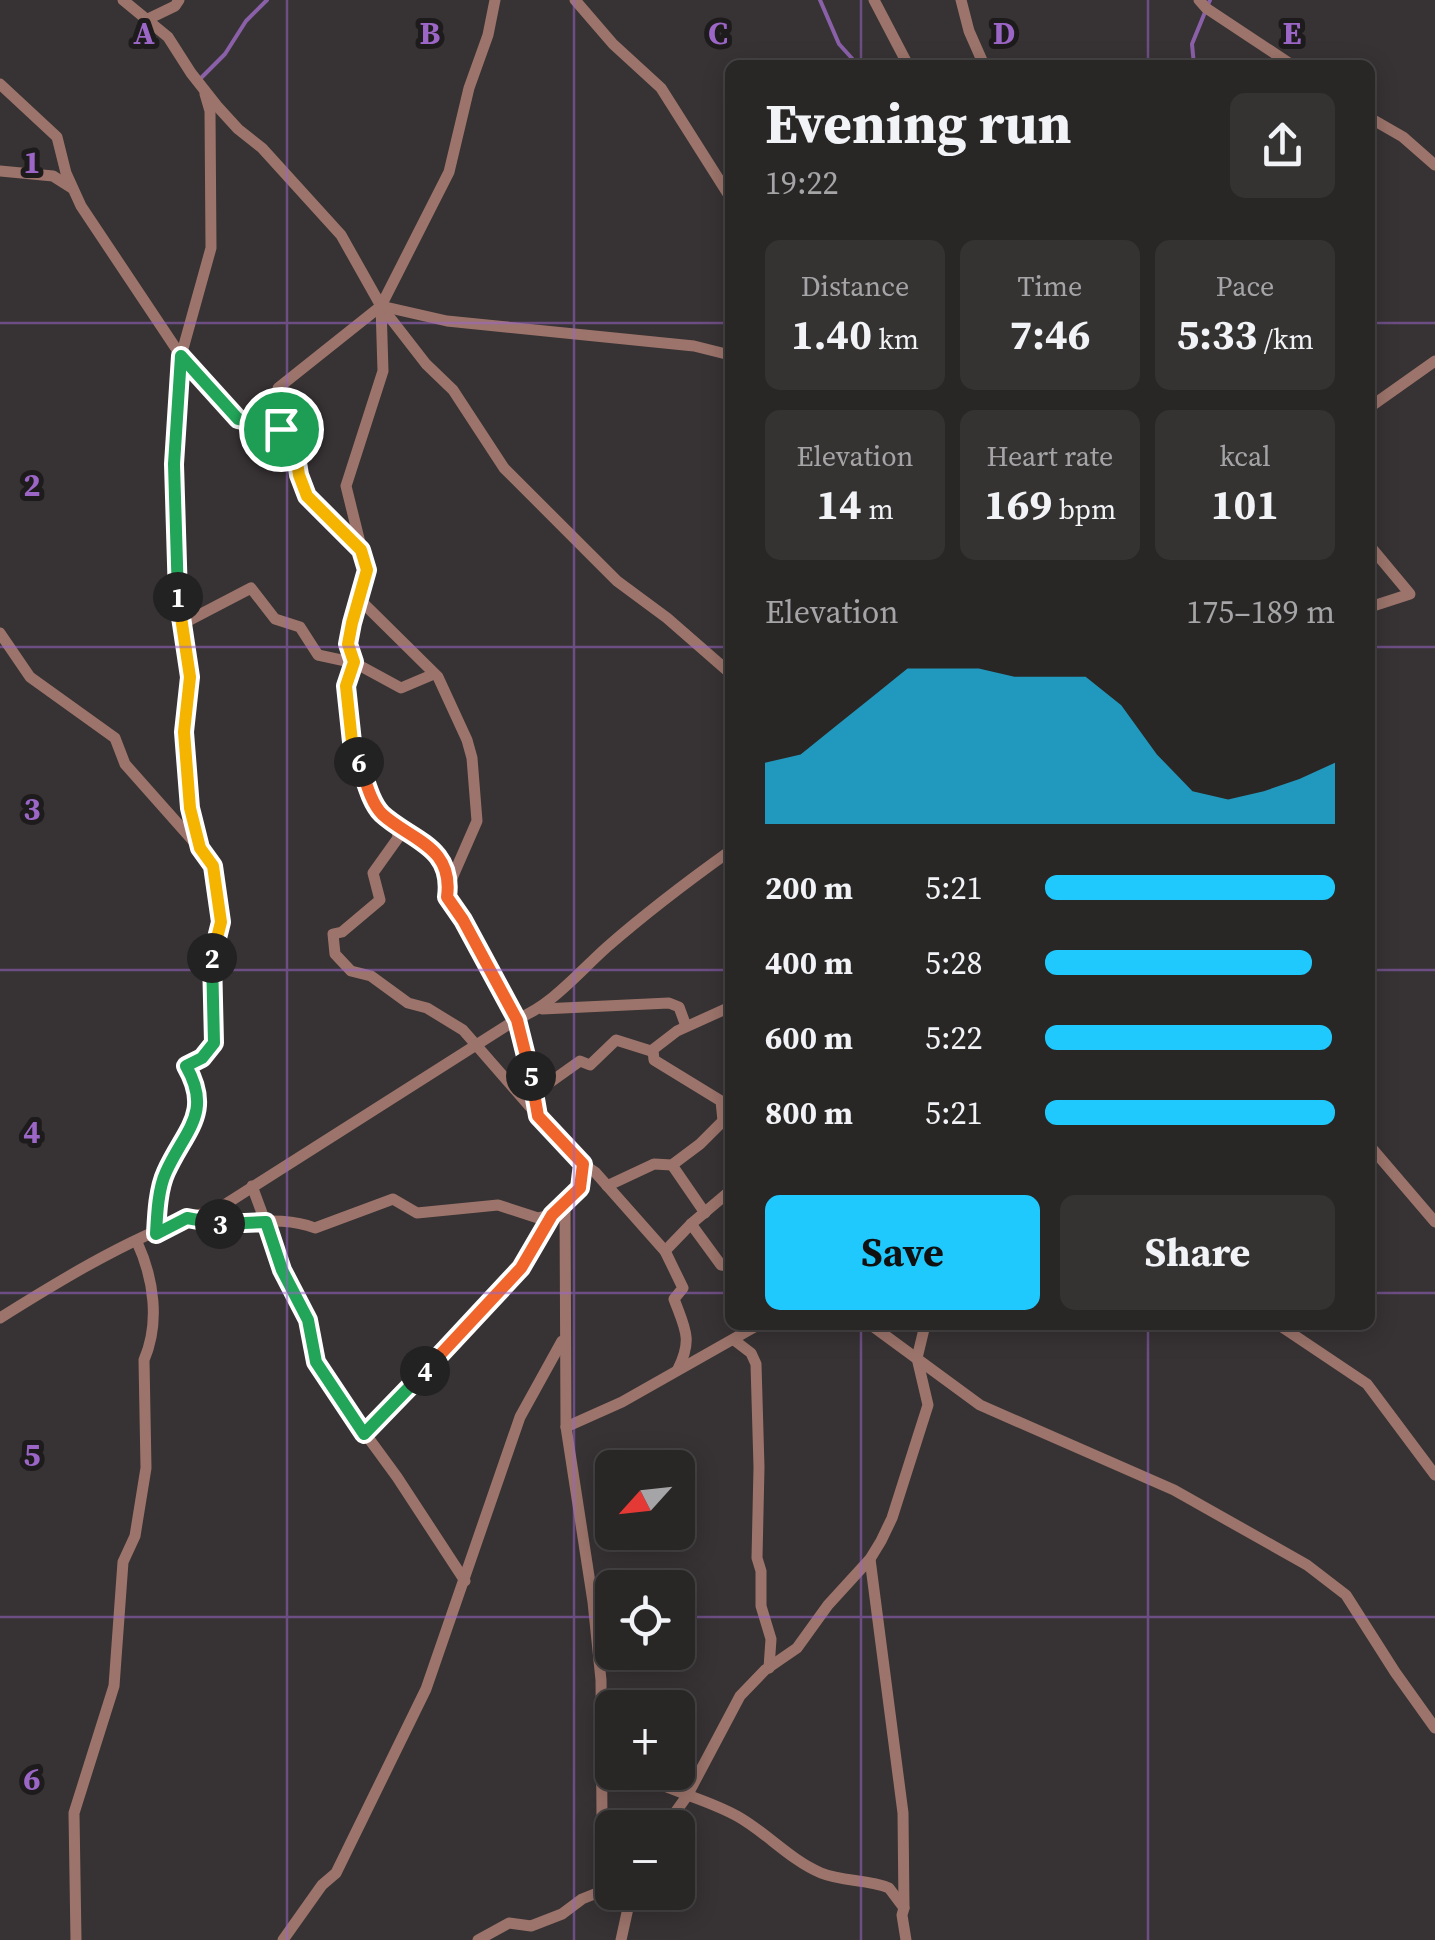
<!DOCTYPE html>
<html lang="en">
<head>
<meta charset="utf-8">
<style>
	:root { --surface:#292626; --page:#353232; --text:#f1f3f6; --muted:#a5a5a7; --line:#454343; --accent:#1fc9fd }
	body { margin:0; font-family:"Source Serif 4",serif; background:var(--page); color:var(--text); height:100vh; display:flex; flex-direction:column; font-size:38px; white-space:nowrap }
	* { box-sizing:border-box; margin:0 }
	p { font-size:32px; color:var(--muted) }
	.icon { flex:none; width:55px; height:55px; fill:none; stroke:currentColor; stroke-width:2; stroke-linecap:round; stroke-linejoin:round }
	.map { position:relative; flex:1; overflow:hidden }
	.panel { position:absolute; left:725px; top:60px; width:650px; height:1270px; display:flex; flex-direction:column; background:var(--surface); border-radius:15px; box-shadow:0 5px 25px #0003,0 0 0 2px var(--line) }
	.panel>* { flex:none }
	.needle { width:65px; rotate:243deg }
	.controls { position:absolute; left:595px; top:1450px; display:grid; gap:20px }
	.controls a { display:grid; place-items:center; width:100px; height:100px; border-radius:15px; background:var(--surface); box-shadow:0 5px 25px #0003,0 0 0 2px var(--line); font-size:50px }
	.pin { position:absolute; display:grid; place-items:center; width:85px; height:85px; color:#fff; margin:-42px; border:5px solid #fff; border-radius:50%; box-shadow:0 2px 10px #0007 }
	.km { position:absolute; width:50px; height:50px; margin:-25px; border-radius:50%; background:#222; color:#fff; font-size:28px; line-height:50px; text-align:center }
	.round { display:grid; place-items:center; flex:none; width:105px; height:105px; border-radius:15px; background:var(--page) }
	.headline { display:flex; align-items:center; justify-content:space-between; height:170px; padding:0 40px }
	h1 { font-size:55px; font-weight:700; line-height:75px }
	.stats { display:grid; grid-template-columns:repeat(3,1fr); gap:15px; height:170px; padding:10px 40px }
	.stats div { display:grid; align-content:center; border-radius:15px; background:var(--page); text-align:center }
	.stats b { font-size:42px; font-weight:700 }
	.stats small { font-size:28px; font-weight:400 }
	.stats p { font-size:28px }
	.chart { height:280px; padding:20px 40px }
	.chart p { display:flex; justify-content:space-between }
	.chart svg { width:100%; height:180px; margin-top:10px; fill:var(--accent); opacity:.7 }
	.button { display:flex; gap:20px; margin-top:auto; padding:20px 40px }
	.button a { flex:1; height:115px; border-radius:15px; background:var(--accent); color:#111; font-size:40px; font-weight:700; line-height:115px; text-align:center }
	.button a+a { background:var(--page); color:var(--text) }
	ul { padding:0 40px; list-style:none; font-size:32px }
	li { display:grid; grid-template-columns:160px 120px 1fr; align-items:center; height:75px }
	li i { height:25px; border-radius:12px; background:var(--accent) }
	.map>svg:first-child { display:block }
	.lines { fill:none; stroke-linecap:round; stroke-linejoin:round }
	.stream { stroke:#8a60a9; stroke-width:4 }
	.street { stroke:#9c746b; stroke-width:11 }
	.split-1-casing { stroke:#fff; stroke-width:20 }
	.split-2-casing { stroke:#fff; stroke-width:20 }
	.split-3-casing { stroke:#fff; stroke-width:20 }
	.split-4-casing { stroke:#fff; stroke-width:20 }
	.split-5-casing { stroke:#fff; stroke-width:20 }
	.split-6-casing { stroke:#fff; stroke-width:20 }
	.split-7-casing { stroke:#fff; stroke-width:20 }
	.split-1 { stroke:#22a559; stroke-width:12 }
	.split-2 { stroke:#f5b400; stroke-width:12 }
	.split-3 { stroke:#22a559; stroke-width:12 }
	.split-4 { stroke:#22a559; stroke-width:12 }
	.split-5 { stroke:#f0652b; stroke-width:12 }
	.split-6 { stroke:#f0652b; stroke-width:12 }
	.split-7 { stroke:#f5b400; stroke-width:12 }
	.grid { fill:none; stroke:#9b66c6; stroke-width:2.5; stroke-opacity:0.55 }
	.grid-label { font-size:32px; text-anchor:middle; font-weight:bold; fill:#9b66c6; stroke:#1d1b1b; stroke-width:10; stroke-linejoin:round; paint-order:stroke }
</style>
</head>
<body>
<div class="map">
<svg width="1435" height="1940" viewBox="0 0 1435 1940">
	<rect width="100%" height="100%" fill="#373233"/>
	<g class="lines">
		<!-- stream -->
		<g class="stream">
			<polyline points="820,0 839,44 858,65"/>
			<polyline points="1194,65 1192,44 1210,0"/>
			<polyline points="200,79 225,54 246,21 267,0"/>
		</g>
		<!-- street -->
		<g class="street">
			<polyline points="123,0 168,37 191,73 217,106 238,129 262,148 341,235 381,306 426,364 453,390 504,468 617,581 667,618 730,673"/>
			<polyline points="495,0 488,35 469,88 449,172 381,306 383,371 346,486 367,571 348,644 355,663 346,686 353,746 378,811 420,837 439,858 449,885 447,897 463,920 517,1019 538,1116 583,1164 580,1188 565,1203 566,1427 593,1602 601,1680 602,1817 612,1866"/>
			<polyline points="575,0 613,44 661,88 730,197"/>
			<polyline points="874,0 908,65"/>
			<polyline points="961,0 969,31 984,65"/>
			<polyline points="1199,0 1206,8 1292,65"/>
			<polyline points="146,20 175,6 179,0"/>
			<polyline points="0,84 57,137 66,173 81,206 181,356 238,419 276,427 288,435 294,444 299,475 307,496 361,550"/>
			<polyline points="1370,118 1403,137 1435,165"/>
			<polyline points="0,171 53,176 72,188"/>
			<polyline points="278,388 381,306 447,321 694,346 730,355"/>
			<polyline points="1370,407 1435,361"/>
			<polyline points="1370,546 1410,594 1370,607"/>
			<polyline points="359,599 438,677 467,740 472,758 477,821 449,885"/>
			<polyline points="180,625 251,588 275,619 300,627 318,655 355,663 401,688 434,674"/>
			<path d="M0 633 30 677 115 738 125 764 211 861 221 921 211 963 213 1043 202 1058 186 1065C213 1113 185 1130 166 1172 158 1189 157 1215 156 1234"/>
			<polyline points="397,826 398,838 373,873 380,900 342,932 333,934 335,954 351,971 371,976 408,1003 427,1008 463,1030 538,1116"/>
			<polyline points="200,848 190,808 184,732 189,677 180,625 174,464 181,356 211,248 210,111 205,94"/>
			<polyline points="542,1009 669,1003 679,1007 686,1026"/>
			<polyline points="653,1050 654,1060 721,1101 723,1121"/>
			<polyline points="535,1093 580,1061 590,1065 616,1040 651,1051 677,1031 730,1007"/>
			<polyline points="1370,1146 1435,1222"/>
			<path d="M583 1164 595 1172 665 1251 683 1288 674 1299C685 1329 693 1339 678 1369"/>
			<polyline points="672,1165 705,1213"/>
			<polyline points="252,1186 283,1270 307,1319 314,1356 326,1380 397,1477 465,1581"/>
			<polyline points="607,1186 654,1164 672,1165 700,1144 730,1114"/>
			<path d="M189 1219C232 1228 277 1213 315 1228L393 1199 417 1213 498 1205 538 1218 552 1215 565 1203"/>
			<polyline points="691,1224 721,1265 730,1266"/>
			<polyline points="665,1251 691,1224 730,1191"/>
			<path d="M0 1318C59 1281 123 1242 188 1218 198 1214 208 1213 218 1209L517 1019C552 1005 578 973 607 947 646 913 688 881 730 851"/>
			<polyline points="871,1325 980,1405 1174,1490 1307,1565 1346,1595 1395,1672 1435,1728"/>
			<polyline points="1279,1325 1367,1384 1435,1475"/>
			<polyline points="734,1340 751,1353 756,1364 759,1467 757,1558 761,1571 761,1606 771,1639 769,1668"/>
			<polyline points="566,1427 622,1402 758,1325"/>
			<polyline points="364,1433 521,1268 552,1215"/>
			<polyline points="870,1559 903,1813 904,1908"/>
			<path d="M637 1772C669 1792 705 1798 737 1816 766 1832 790 1860 821 1873 843 1882 868 1879 889 1888L904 1908 902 1915 906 1940"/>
			<polyline points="664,1828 687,1796 740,1696 765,1670 797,1648 828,1605 870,1559 881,1541 892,1518 928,1405 917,1358 925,1325"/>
			<path d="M76 1940 74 1813 114 1686 123 1562 135 1536 146 1468 144 1360C160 1323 154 1279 137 1242"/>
			<polyline points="283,1940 322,1885 336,1873 426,1689 520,1417 562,1341"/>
			<polyline points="478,1940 509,1923 531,1926 562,1914 582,1899 612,1887"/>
			<polyline points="621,1940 630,1899 628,1892"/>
		</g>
	</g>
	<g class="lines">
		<!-- split-1 casing -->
		<g class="split-1-casing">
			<polyline id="split-1" points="178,597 174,464 181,356 238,419 281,429"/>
		</g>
		<!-- split-2 casing -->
		<g class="split-2-casing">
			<polyline id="split-2" points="178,597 190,677 184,732 190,808 200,848 213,866 221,922 212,958"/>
		</g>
		<!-- split-3 casing -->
		<g class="split-3-casing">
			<path id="split-3" d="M212 958 214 1043 202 1058 186 1066C213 1113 185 1130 166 1172 158 1189 157 1215 156 1234L187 1218 220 1224"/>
		</g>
		<!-- split-4 casing -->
		<g class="split-4-casing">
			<polyline id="split-4" points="220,1224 266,1222 282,1270 308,1320 316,1362 364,1434 425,1371"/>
		</g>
		<!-- split-5 casing -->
		<g class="split-5-casing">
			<polyline id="split-5" points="425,1371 521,1268 552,1215 580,1188 583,1164 538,1116 531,1076"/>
		</g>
		<!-- split-6 casing -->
		<g class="split-6-casing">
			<path id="split-6" d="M359 762C365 778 370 802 382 814 410 840 454 846 447 897L463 920 517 1020 531 1076"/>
		</g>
		<!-- split-7 casing -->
		<g class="split-7-casing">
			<polyline id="split-7" points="281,429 294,444 299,475 307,496 361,550 367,570 352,623 348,644 354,662 346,686 352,742 359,762"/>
		</g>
		<!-- split-1 -->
		<use href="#split-1" class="split-1"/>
		<!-- split-2 -->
		<use href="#split-2" class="split-2"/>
		<!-- split-3 -->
		<use href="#split-3" class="split-3"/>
		<!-- split-4 -->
		<use href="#split-4" class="split-4"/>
		<!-- split-5 -->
		<use href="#split-5" class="split-5"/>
		<!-- split-6 -->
		<use href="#split-6" class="split-6"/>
		<!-- split-7 -->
		<use href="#split-7" class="split-7"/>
	</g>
	<!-- grid -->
	<path class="grid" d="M287 0V1940M574 0V1940M861 0V65M1148 0V65M0 323H730M1370 323H1435M0 647H730M1370 647H1435M0 970H730M1370 970H1435M0 1293H730M1370 1293H1435M861 1325V1940M1148 1325V1940M0 1617H612M678 1617H1435"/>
	<g class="grid-label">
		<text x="144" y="44">A</text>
		<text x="430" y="44">B</text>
		<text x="718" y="44">C</text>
		<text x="1004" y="44">D</text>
		<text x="1292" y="44">E</text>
		<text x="32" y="173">1</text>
		<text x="32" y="496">2</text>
		<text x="32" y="820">3</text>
		<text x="32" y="1143">4</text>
		<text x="32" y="1466">5</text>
		<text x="32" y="1790">6</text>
	</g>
</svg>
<div class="controls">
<a><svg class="needle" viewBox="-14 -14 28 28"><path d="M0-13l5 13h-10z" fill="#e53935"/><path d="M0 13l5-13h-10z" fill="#a5a5a7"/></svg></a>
<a><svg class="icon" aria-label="locate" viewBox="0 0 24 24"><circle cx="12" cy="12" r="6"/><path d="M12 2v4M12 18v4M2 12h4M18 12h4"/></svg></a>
<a>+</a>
<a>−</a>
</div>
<div class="pin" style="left:281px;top:429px;background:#1e9e55"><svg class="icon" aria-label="arrive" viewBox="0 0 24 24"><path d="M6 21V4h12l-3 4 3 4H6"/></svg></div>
<b class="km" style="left:178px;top:597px">1</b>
<b class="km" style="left:212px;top:958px">2</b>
<b class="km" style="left:220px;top:1224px">3</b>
<b class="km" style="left:425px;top:1371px">4</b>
<b class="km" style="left:531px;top:1076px">5</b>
<b class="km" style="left:359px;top:762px">6</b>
<section class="panel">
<div class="headline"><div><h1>Evening run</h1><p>19:22</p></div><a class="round"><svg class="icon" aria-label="share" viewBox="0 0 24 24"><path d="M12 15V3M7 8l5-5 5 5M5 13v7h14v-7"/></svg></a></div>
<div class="stats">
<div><p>Distance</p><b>1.40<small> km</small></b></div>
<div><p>Time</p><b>7:46</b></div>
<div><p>Pace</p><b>5:33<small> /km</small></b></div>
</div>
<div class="stats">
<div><p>Elevation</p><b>14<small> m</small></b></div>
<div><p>Heart rate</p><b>169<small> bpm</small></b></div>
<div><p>kcal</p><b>101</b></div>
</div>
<div class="chart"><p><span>Elevation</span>175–189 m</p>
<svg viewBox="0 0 160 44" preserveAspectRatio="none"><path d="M0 44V29L10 27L20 20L30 13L40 6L50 6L60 6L70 8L80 8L90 8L100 15L110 27L120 36L130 38L140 36L150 33L160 29V44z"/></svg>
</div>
<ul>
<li><b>200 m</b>5:21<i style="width:100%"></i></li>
<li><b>400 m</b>5:28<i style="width:92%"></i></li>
<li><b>600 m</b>5:22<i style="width:99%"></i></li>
<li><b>800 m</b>5:21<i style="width:100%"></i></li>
</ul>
<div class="button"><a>Save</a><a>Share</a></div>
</section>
</div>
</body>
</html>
